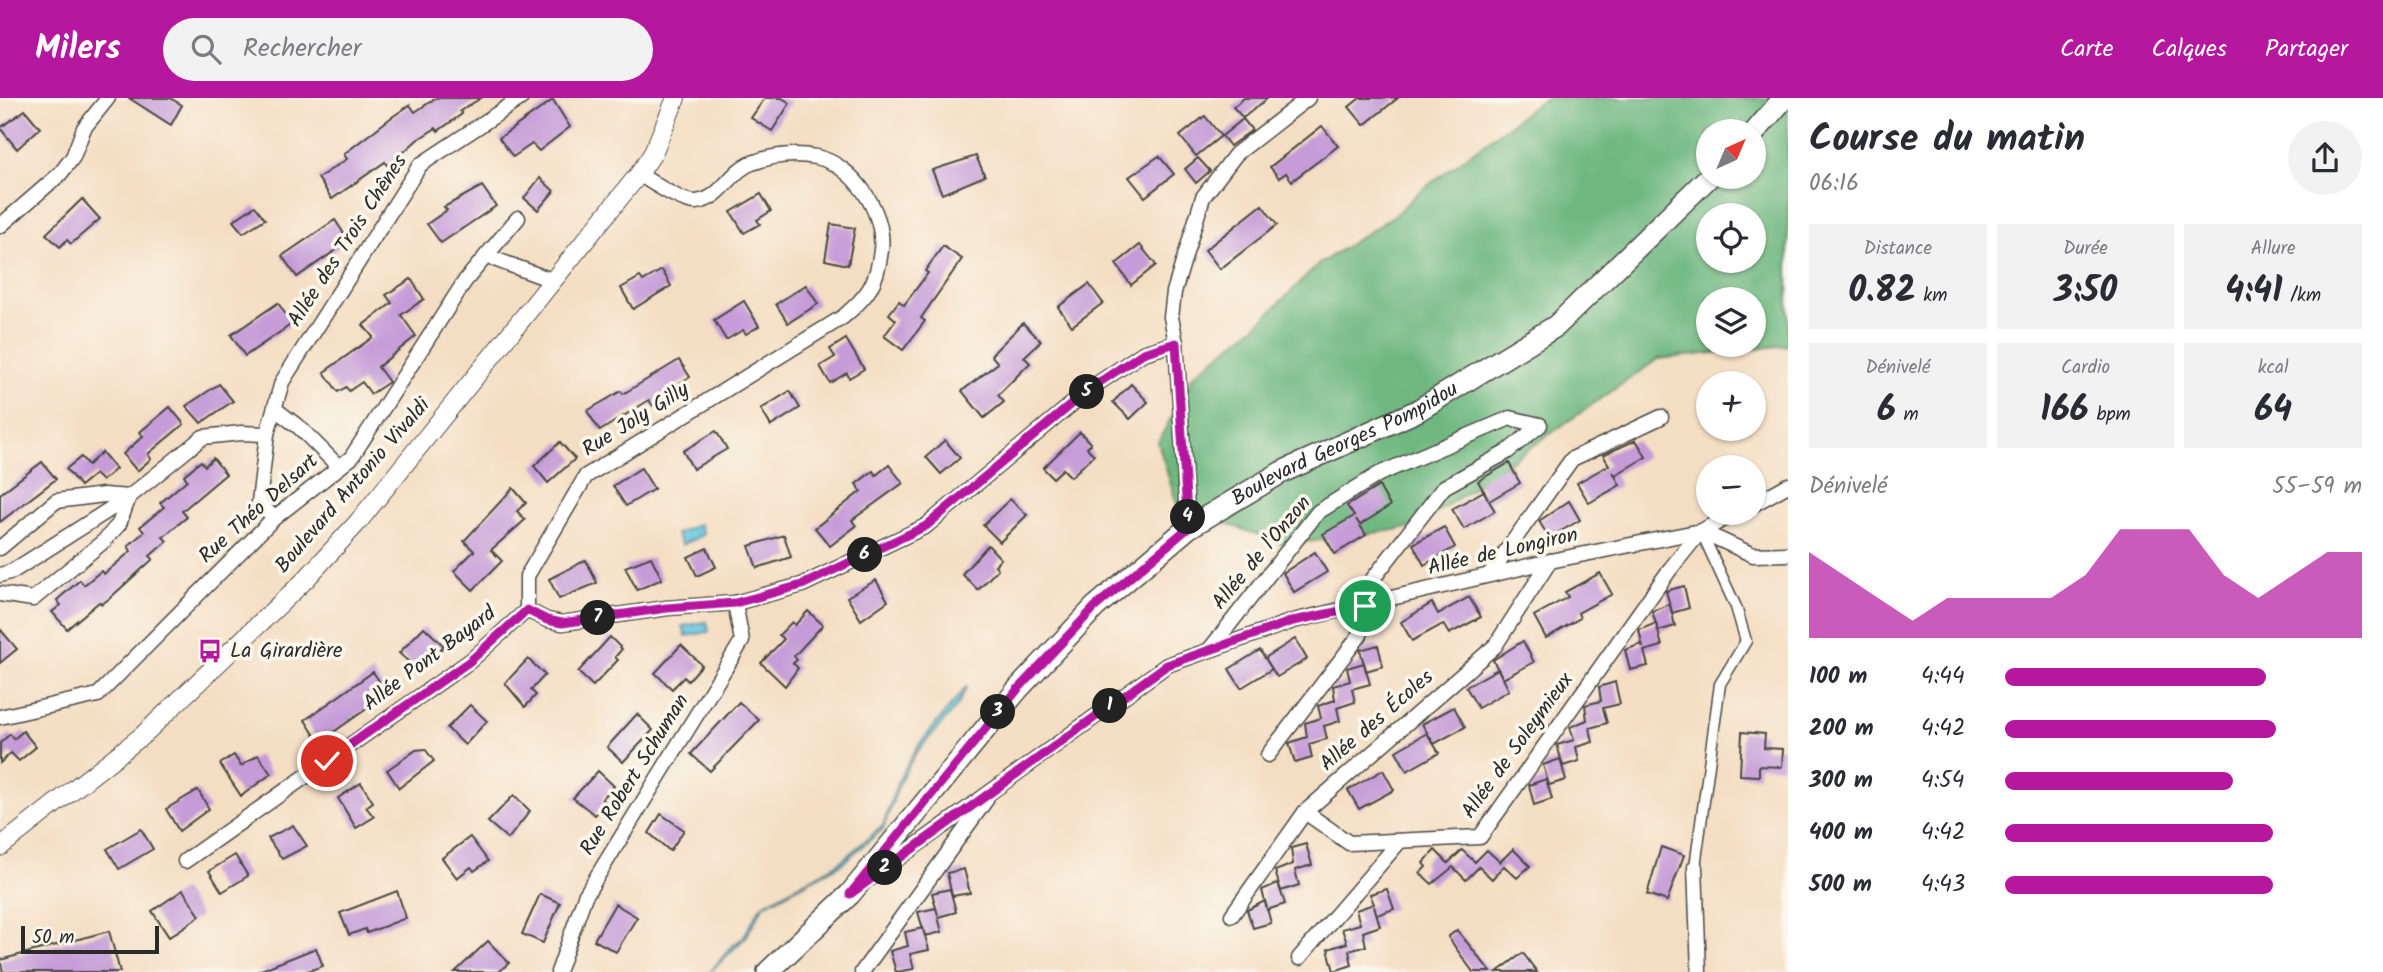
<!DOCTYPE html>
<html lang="fr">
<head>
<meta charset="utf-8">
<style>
	:root { --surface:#fff; --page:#f2f2f3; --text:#2b2b33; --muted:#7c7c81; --accent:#b5179e }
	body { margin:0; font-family:Kalam,sans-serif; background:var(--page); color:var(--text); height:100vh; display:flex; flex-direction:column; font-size:26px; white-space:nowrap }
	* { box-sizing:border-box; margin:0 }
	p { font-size:23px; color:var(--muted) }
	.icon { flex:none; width:38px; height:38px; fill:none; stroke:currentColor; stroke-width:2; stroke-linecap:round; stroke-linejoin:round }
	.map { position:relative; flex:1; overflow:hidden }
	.details { display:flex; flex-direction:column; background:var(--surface); width:595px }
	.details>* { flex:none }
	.needle { width:46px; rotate:44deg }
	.buttons { position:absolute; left:1696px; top:21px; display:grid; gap:14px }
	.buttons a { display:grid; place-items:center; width:70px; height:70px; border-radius:50%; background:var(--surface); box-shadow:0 2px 5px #0004; font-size:35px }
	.scale { position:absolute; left:21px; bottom:18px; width:138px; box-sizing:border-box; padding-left:7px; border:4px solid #2b2b2b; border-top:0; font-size:19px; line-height:24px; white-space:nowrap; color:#2b2b2b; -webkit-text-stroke:5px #fbf7ec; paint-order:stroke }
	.pin { position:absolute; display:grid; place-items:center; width:60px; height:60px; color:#fff; margin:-30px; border:4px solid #fff; border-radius:50%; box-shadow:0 2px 7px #0007 }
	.km { position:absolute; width:35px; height:35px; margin:-18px; border-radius:50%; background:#222; color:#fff; font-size:19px; line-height:35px; text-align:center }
	.round { display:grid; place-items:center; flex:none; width:74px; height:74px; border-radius:37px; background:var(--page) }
	.headline { display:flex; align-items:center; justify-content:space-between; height:119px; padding:0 21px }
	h1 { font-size:38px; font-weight:800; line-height:52px }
	.stats { display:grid; grid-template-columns:repeat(3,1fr); gap:10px; height:119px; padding:7px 21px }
	.stats div { display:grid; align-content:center; border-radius:0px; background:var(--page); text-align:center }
	.stats b { font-size:35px; font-weight:800 }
	.stats small { font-size:19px; font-weight:400 }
	.stats p { font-size:19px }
	.chart { height:196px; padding:14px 21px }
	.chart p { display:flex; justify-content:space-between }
	.chart svg { width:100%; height:126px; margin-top:7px; fill:var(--accent); opacity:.7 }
	ul { padding:0 21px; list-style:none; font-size:23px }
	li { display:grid; grid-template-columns:112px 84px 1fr; align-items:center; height:52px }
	li i { height:18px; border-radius:9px; background:var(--accent) }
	header { display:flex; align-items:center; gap:42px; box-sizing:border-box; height:98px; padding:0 35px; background:var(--accent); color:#fff }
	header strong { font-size:33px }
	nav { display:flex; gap:38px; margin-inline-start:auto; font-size:24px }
	.search { width:490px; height:63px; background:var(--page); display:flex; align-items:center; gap:18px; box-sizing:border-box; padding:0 24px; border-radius:38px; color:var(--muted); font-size:26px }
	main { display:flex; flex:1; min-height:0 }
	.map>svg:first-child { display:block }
	.forest { fill:#6eb880; stroke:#4c7256; stroke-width:2; fill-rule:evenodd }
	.water { fill:#63c4e1; stroke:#477886; stroke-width:2 }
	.building { fill:#c59bd8 }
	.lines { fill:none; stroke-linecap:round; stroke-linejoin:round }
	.pedestrian-casing { stroke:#494642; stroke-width:13 }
	.minor-casing { stroke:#494642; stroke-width:17 }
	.tertiary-casing { stroke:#494642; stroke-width:20 }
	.secondary-casing { stroke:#494642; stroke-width:24 }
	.pedestrian { stroke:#fff; stroke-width:10 }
	.minor { stroke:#fff; stroke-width:14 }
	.tertiary { stroke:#fff; stroke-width:18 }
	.secondary { stroke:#fff; stroke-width:21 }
	.route-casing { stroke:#fff; stroke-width:14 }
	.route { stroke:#b5179e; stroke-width:9 }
	.labels { text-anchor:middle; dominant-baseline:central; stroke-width:7; stroke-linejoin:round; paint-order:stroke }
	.street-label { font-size:21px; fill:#2b2b2b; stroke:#fbf7ec }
	.poi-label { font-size:21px; fill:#2b2b2b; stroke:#fbf7ec; text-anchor:start }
</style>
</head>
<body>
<header>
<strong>Milers</strong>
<div class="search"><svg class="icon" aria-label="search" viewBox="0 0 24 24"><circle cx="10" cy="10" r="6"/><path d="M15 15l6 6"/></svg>Rechercher</div>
<nav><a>Carte</a><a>Calques</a><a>Partager</a></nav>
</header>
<main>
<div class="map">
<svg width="1788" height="874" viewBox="0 0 1788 874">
	<rect width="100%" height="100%" fill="#fbf7ec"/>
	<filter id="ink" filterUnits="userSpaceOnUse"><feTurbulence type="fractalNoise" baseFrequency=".0143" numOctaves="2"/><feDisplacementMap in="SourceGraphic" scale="14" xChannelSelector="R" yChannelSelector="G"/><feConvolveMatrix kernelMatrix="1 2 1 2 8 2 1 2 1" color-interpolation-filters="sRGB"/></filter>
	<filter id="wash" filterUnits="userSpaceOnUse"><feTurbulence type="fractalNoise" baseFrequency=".00686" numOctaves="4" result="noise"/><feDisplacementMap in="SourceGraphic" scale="28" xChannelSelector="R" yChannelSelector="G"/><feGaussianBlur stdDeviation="1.57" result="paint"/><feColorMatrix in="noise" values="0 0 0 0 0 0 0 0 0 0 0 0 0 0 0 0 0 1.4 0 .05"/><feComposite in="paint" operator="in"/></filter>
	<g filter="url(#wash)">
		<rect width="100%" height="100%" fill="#f4dec3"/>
		<!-- forest -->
		<path class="forest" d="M1545 0H1788V247L1658 261 1416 429 1285 447 1177 407 1158 344 1194 277 1258 226 1319 166 1396 116 1419 94ZM1708 33H1754V79H1708ZM1708 117H1754V163H1708ZM1708 201H1754V247H1708Z"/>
		<!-- water -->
		<g class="water">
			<polygon points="699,426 704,436 682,447 676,436"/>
			<polygon points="707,524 709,534 686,538 683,528"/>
			<polygon points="967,588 958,607 915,656 900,683 883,731 840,767 764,807 746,839 710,874 733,847 743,840 761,808 837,766 883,728 898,683 917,649"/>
		</g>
		<g id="blocks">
			<!-- building -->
			<g class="building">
				<polygon points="129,0 170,0 182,7 171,27"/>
				<polygon points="436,0 481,0 460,13 462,16 438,33 436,30 417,42 396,61 387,67 385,64 332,101 318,80 347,61 344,56 392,19 410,7 415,14"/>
				<polygon points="765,0 782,0 790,5 772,33 751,20"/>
				<polygon points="1244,0 1268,0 1243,20 1233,9"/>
				<polygon points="1360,0 1398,0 1364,27 1349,9"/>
				<polygon points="553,2 570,29 539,53 532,46 513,59 499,40"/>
				<polygon points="25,12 40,30 17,51 0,30"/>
				<polygon points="1205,18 1221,38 1196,58 1180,38"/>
				<polygon points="1243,21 1252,32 1230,48 1222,38"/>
				<polygon points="1322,28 1338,48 1292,83 1286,75 1279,80 1270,69"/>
				<polygon points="976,58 985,78 942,96 932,72"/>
				<polygon points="1159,58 1174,76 1145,99 1129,79"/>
				<polygon points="1198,60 1210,73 1196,85 1185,71"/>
				<polygon points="540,80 554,93 538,112 524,100"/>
				<polygon points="482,88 496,108 441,145 427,126 447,112 444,109"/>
				<polygon points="761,96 771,113 757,122 760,126 744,135 731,114"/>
				<polygon points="82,101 100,121 71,146 67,142 60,149 46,136"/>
				<polygon points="1262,107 1277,127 1220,171 1205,152"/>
				<polygon points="255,108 265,121 243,135 233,123"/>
				<polygon points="335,122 349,143 297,179 282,158"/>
				<polygon points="831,126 855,130 848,167 825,162"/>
				<polygon points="1140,147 1156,167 1131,187 1116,166"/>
				<polygon points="943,148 962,161 921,220 925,223 903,252 884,238 896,222 889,216 899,203 904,207 928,175 925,173"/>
				<polygon points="662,172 671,188 633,211 621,190 640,179 643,183"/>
				<polygon points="411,181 424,201 401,217 416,238 378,269 389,284 371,296 362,284 349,293 346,289 338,294 324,274 373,239 363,227 392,205 386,197"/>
				<polygon points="1089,186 1103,205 1072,228 1058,209"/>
				<polygon points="806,187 818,206 788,225 776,206"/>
				<polygon points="744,203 759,228 746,236 743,232 726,242 714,222"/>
				<polygon points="278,205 292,226 245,258 231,237"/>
				<polygon points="1023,225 1041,243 1024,259 1030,265 998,297 1004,304 984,320 962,293 998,265 991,257"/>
				<polygon points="846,241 864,271 849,280 847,275 830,285 820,268 835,259 830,251"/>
				<polygon points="679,262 690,279 672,290 676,294 653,308 649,302 600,333 587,313 621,293 623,296"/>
				<polygon points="219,286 233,303 201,325 186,308"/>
				<polygon points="1131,286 1148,304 1130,321 1113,304"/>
				<polygon points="790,293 800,310 771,328 761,311"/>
				<polygon points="170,309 184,326 148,356 151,361 137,373 123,356 143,338 140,334"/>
				<polygon points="716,333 727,351 693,371 683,353"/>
				<polygon points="1080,334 1091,346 1087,350 1094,357 1071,379 1063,371 1053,380 1043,370"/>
				<polygon points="945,342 960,360 941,376 926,359"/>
				<polygon points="1636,342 1646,359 1615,377 1613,374 1620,387 1589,405 1577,385 1609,367 1603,357"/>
				<polygon points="560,344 575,361 548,385 534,368"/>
				<polygon points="102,354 116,371 102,383 95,376 80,388 66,371 81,359 88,367"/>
				<polygon points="213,360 226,376 182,413 187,419 163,439 167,443 150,458 153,461 110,500 102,506 99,504 67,531 52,514 61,507 57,502 80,482 84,487 101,473 104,476 131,453 128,448 144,434 140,429 164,409 160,405 187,382 184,377 201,363 205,368"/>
				<polygon points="42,364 56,381 0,424 0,396"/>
				<polygon points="1509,365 1520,385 1489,403 1495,413 1464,431 1452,411 1484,393 1488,401 1478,383"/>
				<polygon points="889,367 903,385 852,422 856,428 830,448 815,430 861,393 856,386 873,373 876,377"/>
				<polygon points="641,370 654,391 626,408 613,388"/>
				<polygon points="1379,388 1390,408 1360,427 1356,421 1366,437 1335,456 1323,436 1354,418 1347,408"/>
				<polygon points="513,390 526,405 517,413 525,422 491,452 502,463 473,492 454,473 474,453 464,443"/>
				<polygon points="1010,401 1027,417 1000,444 983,427"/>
				<polygon points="1569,403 1580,422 1549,440 1539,423"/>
				<polygon points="1444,429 1455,449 1424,467 1413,446"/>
				<polygon points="784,437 791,459 757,470 749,448"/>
				<polygon points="988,447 1001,461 995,467 998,471 978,492 962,476"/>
				<polygon points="707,450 716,469 697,478 688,459"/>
				<polygon points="1315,454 1327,474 1294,494 1283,475"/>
				<polygon points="651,459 662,481 637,492 625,469"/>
				<polygon points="586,462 597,485 559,501 549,481"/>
				<polygon points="1600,475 1612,496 1578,515 1580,520 1546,540 1534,518 1568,499 1565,494"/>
				<polygon points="876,482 888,503 861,522 847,499"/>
				<polygon points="1684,488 1689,510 1672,515 1666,493"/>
				<polygon points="1469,499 1481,519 1449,536 1443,526 1412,543 1401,524 1432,505 1438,516"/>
				<polygon points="1670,506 1675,528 1658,533 1652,513"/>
				<polygon points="808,513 823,527 794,558 797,562 793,565 798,570 785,588 761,565 784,541 779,537 792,524 795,527"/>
				<polygon points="1656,525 1662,548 1644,553 1648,568 1630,572 1625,552 1642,546 1643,550 1639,532"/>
				<polygon points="424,529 444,548 419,573 399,555"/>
				<polygon points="0,531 17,551 0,565"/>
				<polygon points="610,539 622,551 615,559 618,562 593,588 578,574"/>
				<polygon points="1295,541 1307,561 1277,579 1265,560"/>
				<polygon points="1523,543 1534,564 1503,581 1493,562"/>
				<polygon points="681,547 702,567 688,583 684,579 672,591 655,575"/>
				<polygon points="1378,547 1383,568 1366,573 1360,552"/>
				<polygon points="1260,552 1272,571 1241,590 1229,571"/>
				<polygon points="528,561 545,577 531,592 536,597 525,609 505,585"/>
				<polygon points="1364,565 1370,586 1352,591 1355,604 1337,610 1340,623 1324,628 1327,641 1309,646 1312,660 1295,665 1289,645 1307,639 1305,625 1321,620 1318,608 1335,602 1333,588 1350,583 1347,570"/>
				<polygon points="1498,571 1509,592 1478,610 1466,589"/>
				<polygon points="373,574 388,596 319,644 305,622"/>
				<polygon points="1615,584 1620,606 1603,610 1607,625 1590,630 1593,644 1576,649 1579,663 1563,668 1557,647 1574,642 1570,629 1587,622 1585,607 1601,603 1599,589"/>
				<polygon points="739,604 759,622 710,673 691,656"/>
				<polygon points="470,607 487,623 465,647 447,630"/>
				<polygon points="1454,609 1465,629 1434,646 1422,626"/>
				<polygon points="637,616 653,632 623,664 607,649"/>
				<polygon points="23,633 36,649 19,663 11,655 0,665 0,645 10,636 14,641"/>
				<polygon points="1742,634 1765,636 1764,650 1783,651 1782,669 1759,668 1759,678 1740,677"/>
				<polygon points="1427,635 1439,655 1407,673 1396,653"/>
				<polygon points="425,651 434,663 399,690 387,672 416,652"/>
				<polygon points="234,657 241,668 258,657 271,676 241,698 220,666"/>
				<polygon points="1560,661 1566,682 1549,687 1543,667"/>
				<polygon points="1383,672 1394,692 1359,711 1348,692"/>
				<polygon points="598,673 614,688 602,701 607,705 595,717 573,700"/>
				<polygon points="1546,681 1552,701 1534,707 1529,687"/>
				<polygon points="361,685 373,704 366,709 374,719 356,730 338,700"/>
				<polygon points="198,692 209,711 179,733 166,711"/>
				<polygon points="514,697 530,713 508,741 488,724"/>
				<polygon points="661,716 684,732 670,753 649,735"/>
				<polygon points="293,727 307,748 282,761 268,740"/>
				<polygon points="141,731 153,751 119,771 107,751"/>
				<polygon points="470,739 488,763 474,773 471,769 457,780 442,760"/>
				<polygon points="1306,746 1312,767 1295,772 1299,787 1281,793 1275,773 1293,766 1291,750"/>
				<polygon points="1661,749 1684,757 1667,803 1647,796"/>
				<polygon points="1513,751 1530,768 1517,780 1504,768 1492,781 1479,769 1466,782 1453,769 1432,786 1420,775 1426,769 1423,765 1435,752 1448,765 1462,752 1475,764 1487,752 1500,764"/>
				<polygon points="235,757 248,778 222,794 209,773"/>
				<polygon points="964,771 970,795 952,798 947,775"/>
				<polygon points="1278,785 1285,806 1267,812 1262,792"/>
				<polygon points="950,791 956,814 938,819 942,834 925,838 918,814 936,810 938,817 932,795"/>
				<polygon points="1387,791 1394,811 1377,817 1374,808 1380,828 1363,834 1366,848 1349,853 1352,867 1334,873 1328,851 1347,845 1342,831 1360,826 1356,812 1374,806 1370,796"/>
				<polygon points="183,792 200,818 169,839 152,813"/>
				<polygon points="397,793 406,820 367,835 365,831 349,837 340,815"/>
				<polygon points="540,796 560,805 543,845 522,836"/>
				<polygon points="1265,803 1271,825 1253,830 1247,812"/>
				<polygon points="615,806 637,819 616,854 594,842"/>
				<polygon points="923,830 929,852 910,856 914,871 896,874 890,853 908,848 905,834"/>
				<polygon points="1457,832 1491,874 1473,874 1448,839"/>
				<polygon points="109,833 120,874 3,874 0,862"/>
				<polygon points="488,843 509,865 499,874 455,874"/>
				<polygon points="316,850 323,868 305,874 256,874"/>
				<polygon points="1523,855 1537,874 1497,874"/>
			</g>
		</g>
	</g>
	<g filter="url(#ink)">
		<use href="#blocks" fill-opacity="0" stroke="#494642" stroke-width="2"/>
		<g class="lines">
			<!-- pedestrian casing -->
			<g class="pedestrian-casing">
				<polyline id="pedestrian" points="1695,769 1720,586 1746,543 1736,509 1701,433"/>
			</g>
			<!-- minor casing -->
			<g class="minor-casing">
				<g id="minor">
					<path d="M639 76C651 84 683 105 696 104 722 102 730 72 752 65 773 57 794 55 816 59 853 66 886 115 881 152 877 186 868 198 843 219L586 378 527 478V512L547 522 562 525 667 510 735 505 802 487 926 428 1091 290 1143 255 1176 245 1188 430"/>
					<polyline points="0,128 60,76 73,59 84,30 108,0"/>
					<polyline points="486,158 518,120"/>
					<polyline points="1176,245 1171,219 1174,194 1203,99 1236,56 1308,0"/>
					<polyline points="275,311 300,330 338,368"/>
					<polyline points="1754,406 1788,387"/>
					<polyline points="274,420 259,404 267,336 282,284 420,67 521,0"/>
					<polyline points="1701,433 1753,457 1788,456"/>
					<polyline points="0,450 56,403 104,397 129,399 203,339 241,335 267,336"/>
					<polyline points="0,477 13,473 129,399"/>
					<polyline points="1489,477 1572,361 1661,319"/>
					<polyline points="0,496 33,501 104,443 119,426 129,399"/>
					<polyline points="1210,551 1318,414 1379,376 1510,320 1540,327 1507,354 1444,389 1369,486 1360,537 1268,657"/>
					<polyline points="0,619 98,597 274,420 351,360 465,183 486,158 554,183"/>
					<polyline points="1305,714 1349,745 1480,739 1671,470 1701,433"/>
					<polyline points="185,763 470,563 527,512"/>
					<polyline points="1695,769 1699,874"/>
					<polyline points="871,780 1167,567 1293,523 1550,463 1701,433 1736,415"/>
					<polyline points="1232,817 1305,714 1495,548 1550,463"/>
					<polyline points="1299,860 1400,743"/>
					<polyline points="558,874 585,798 742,543 735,505"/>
					<polyline points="862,874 986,702"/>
				</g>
			</g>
			<!-- tertiary casing -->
			<g class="tertiary-casing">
				<polyline id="tertiary" points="0,749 143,637 306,481 358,424 639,76 653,55 676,0"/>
			</g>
			<!-- secondary casing -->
			<g class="secondary-casing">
				<g id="secondary">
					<polyline points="1754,35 1784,0"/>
					<path id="s1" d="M768 874 850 796 1018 591 1095 509 1188 430 1282 374 1417 313 1556 228 1709 79"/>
				</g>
			</g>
			<!-- pedestrian -->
			<use href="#pedestrian" class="pedestrian"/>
			<!-- minor -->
			<use href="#minor" class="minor"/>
			<!-- tertiary -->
			<use href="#tertiary" class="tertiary"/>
			<!-- secondary -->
			<use href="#secondary" class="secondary"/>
		</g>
	</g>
	<g class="lines" filter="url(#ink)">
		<!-- route casing -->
		<g class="route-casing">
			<polyline id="route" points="327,663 470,563 527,512 547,522 562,525 667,510 735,505 802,487 926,428 1091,290 1143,255 1176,245 1188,430 1095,509 1018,591 850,796 1167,567 1293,523 1365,508"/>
		</g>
		<!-- route -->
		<use href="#route" class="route"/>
	</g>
	<!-- icons -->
	<defs>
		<g id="bus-bare" transform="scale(1.89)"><path d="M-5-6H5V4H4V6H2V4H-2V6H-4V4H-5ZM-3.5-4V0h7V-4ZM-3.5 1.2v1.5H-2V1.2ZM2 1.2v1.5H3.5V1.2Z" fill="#b5179e" stroke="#fbf7ec" stroke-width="2.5" paint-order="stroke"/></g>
	</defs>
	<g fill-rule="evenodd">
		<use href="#bus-bare" x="210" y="553"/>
	</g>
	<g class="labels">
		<!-- street labels -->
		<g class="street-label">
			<text transform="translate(348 143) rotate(-57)">Allée des Trois Chênes</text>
			<text transform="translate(636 322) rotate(-32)">Rue Joly Gilly</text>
			<text stroke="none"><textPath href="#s1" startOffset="791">Boulevard Georges Pompidou</textPath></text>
			<text transform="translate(353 388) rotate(-49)">Boulevard Antonio Vivaldi</text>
			<text transform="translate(259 411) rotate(-42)">Rue Théo Delsart</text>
			<text transform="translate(1503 454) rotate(-13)">Allée de Longiron</text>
			<text transform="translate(1262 455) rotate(-50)">Allée de l'Onzon</text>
			<text transform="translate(430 561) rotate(-37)">Allée Pont Bayard</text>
			<text transform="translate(1377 623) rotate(-41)">Allée des Écoles</text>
			<text transform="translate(1518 648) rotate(-54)">Allée de Soleymieux</text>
			<text transform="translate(635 677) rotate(-58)">Rue Robert Schuman</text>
		</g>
		<!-- poi labels -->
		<g class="poi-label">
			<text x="230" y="553">La Girardière</text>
		</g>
	</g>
</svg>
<div class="buttons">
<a><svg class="needle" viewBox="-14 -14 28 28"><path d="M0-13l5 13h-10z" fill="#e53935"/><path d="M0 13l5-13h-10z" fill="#7c7c81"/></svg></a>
<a><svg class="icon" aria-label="locate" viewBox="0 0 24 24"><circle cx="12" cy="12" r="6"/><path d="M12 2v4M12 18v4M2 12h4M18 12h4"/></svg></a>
<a><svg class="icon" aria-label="layers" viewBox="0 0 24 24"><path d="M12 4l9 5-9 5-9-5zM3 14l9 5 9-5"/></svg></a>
<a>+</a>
<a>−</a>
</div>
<div class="scale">50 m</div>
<div class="pin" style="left:1365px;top:508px;background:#1e9e55"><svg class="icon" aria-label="arrive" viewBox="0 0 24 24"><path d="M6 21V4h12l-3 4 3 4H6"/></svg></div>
<div class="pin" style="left:327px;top:663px;background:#d93025"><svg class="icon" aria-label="check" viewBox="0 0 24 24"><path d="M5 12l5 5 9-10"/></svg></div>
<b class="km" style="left:1110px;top:608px">1</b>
<b class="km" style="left:885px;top:770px">2</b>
<b class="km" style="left:998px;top:614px">3</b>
<b class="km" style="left:1188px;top:419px">4</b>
<b class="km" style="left:1087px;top:294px">5</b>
<b class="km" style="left:865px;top:457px">6</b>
<b class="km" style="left:598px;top:520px">7</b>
</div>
<section class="details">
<div class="headline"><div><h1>Course du matin</h1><p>06:16</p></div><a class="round"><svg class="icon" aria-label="share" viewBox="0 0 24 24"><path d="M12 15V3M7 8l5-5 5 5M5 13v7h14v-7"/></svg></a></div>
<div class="stats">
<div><p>Distance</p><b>0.82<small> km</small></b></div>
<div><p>Durée</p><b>3:50</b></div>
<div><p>Allure</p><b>4:41<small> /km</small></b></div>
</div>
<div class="stats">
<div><p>Dénivelé</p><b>6<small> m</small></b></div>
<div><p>Cardio</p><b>166<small> bpm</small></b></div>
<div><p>kcal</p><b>64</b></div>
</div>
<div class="chart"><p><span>Dénivelé</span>55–59 m</p>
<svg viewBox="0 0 160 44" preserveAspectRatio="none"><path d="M0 44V14L10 22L20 30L30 38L40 30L50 30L60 30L70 30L80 22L90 6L100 6L110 6L120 22L130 30L140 22L150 14L160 14V44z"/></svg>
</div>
<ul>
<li><b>100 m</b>4:44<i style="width:73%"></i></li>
<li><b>200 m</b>4:42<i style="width:76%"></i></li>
<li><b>300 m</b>4:54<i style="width:64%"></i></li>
<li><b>400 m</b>4:42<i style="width:75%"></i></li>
<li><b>500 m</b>4:43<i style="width:75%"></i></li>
</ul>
</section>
</main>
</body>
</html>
